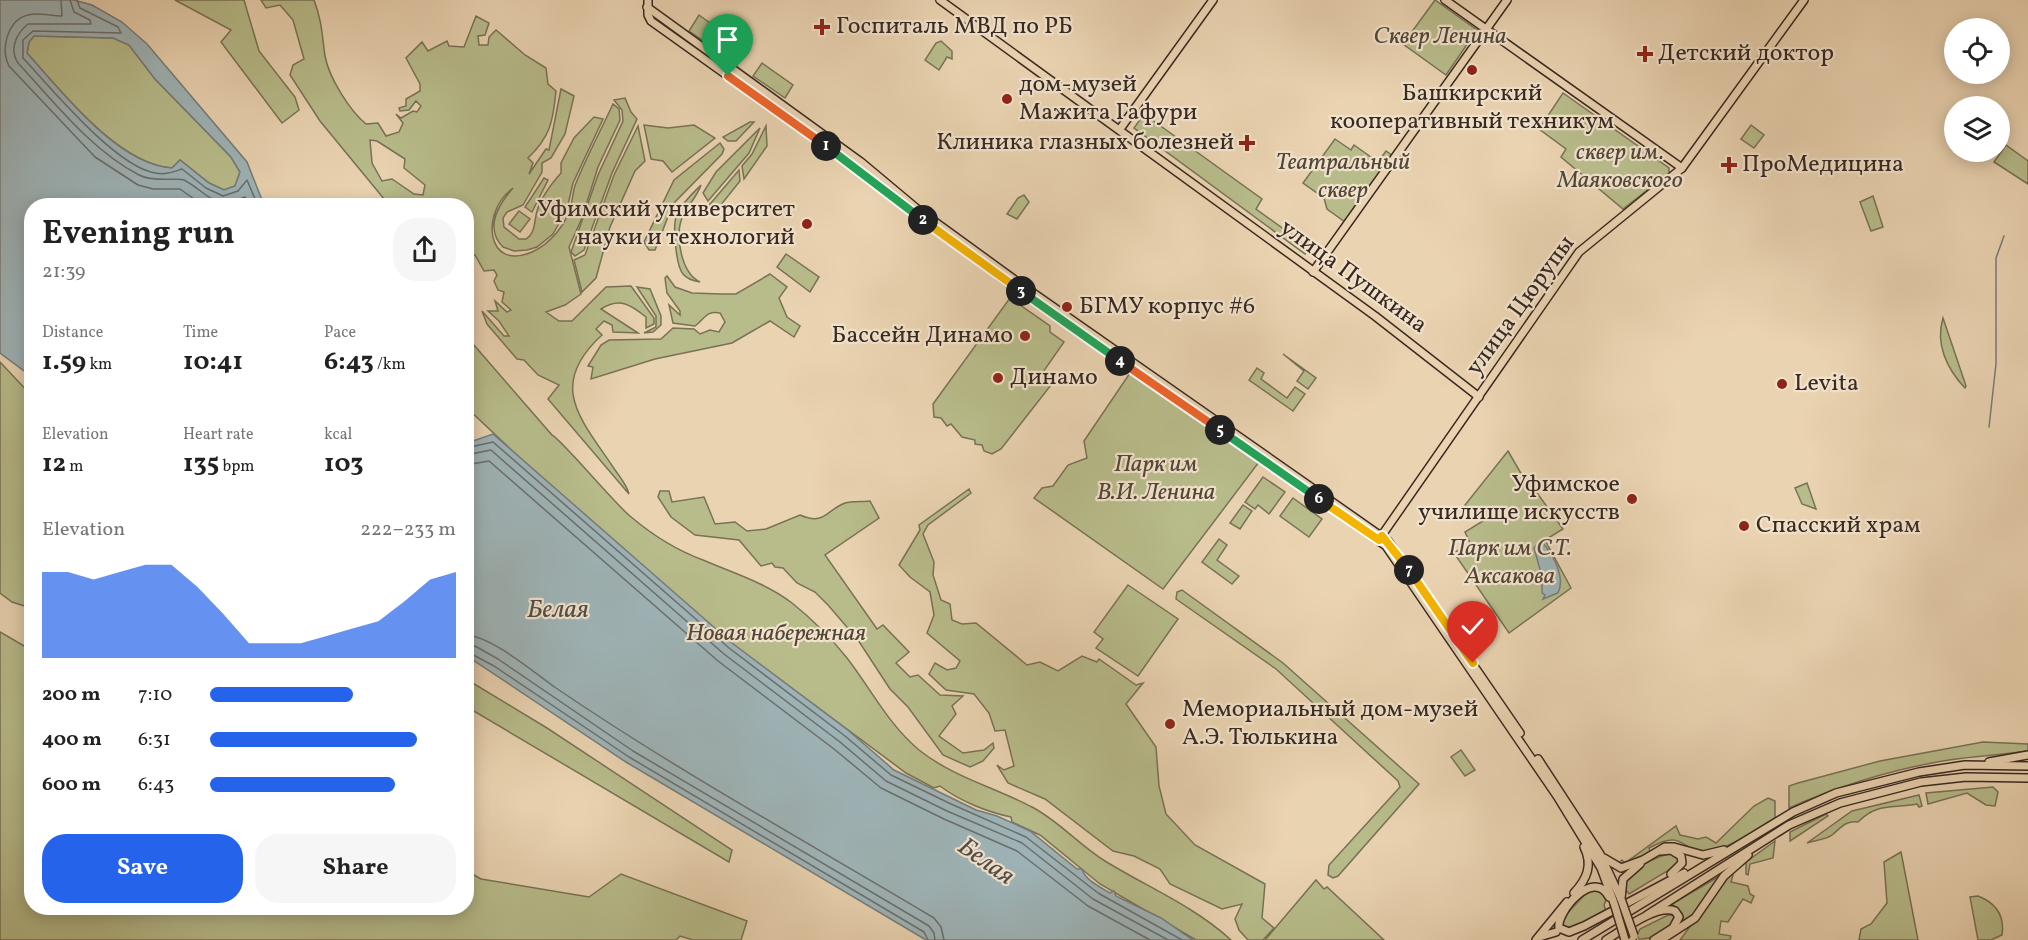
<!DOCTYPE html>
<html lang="en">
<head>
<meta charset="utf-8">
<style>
	:root { --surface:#fff; --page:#f6f6f6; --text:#222; --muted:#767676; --accent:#2563eb }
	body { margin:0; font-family:Vollkorn,serif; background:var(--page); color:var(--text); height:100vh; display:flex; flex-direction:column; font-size:22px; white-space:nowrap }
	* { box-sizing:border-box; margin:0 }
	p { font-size:20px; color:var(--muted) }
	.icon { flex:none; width:33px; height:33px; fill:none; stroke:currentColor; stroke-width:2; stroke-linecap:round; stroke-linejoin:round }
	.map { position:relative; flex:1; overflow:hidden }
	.panel { position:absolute; left:24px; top:198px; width:450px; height:717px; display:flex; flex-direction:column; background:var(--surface); border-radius:24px; box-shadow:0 3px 15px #0003 }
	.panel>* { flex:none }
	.tools { position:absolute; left:1944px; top:18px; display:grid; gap:12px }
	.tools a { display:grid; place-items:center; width:66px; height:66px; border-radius:50%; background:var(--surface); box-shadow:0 3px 15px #0003; font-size:30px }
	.pin { position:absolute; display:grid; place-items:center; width:51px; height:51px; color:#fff; margin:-62px -26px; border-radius:50% 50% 50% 0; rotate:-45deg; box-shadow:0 0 6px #0007 }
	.pin .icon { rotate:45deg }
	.km { position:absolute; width:30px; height:30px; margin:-15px; border-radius:50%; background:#222; color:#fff; font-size:16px; line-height:30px; text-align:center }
	.round { display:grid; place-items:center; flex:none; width:63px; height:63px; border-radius:24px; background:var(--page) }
	.head { display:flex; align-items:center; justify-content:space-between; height:102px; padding:0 18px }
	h1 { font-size:33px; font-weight:700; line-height:45px }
	.metrics { display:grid; grid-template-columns:repeat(3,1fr); gap:9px; height:102px; padding:6px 18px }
	.metrics div { display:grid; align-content:center }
	.metrics b { font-size:26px; font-weight:700 }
	.metrics small { font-size:16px; font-weight:400 }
	.metrics p { font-size:16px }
	.chart { height:168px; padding:12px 18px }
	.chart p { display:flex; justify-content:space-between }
	.chart svg { width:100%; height:108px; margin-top:6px; fill:var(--accent); opacity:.7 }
	.action { display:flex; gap:12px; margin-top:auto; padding:12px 18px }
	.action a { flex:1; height:69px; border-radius:24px; background:var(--accent); color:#fff; font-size:24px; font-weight:700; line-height:69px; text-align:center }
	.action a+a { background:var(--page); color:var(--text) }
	ul { padding:0 18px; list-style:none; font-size:20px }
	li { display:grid; grid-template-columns:96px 72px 1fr; align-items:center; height:45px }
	li i { height:15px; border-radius:8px; background:var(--accent) }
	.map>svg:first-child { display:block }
	.green { fill:#b8bc8b; stroke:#787256; stroke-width:1.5; fill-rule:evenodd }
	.water { fill:#9eb4b8; stroke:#757c7c; stroke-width:1.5; fill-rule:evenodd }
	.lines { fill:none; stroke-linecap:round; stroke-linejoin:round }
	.shore { stroke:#6b6e6d; stroke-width:1.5 }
	.stream { stroke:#757c7c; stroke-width:1.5 }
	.major-casing { stroke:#382922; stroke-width:10 }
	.major { stroke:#ead3b1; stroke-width:7 }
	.major-bridge-casing { stroke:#382922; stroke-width:10; stroke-linecap:butt }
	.major-bridge { stroke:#ead3b1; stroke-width:7 }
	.split-1-casing { stroke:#fff; stroke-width:12 }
	.split-2-casing { stroke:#fff; stroke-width:12 }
	.split-3-casing { stroke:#fff; stroke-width:12 }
	.split-4-casing { stroke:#fff; stroke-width:12 }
	.split-5-casing { stroke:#fff; stroke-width:12 }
	.split-6-casing { stroke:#fff; stroke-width:12 }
	.split-7-casing { stroke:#fff; stroke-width:12 }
	.split-8-casing { stroke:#fff; stroke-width:12 }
	.split-1 { stroke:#f0652b; stroke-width:8 }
	.split-2 { stroke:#22a559; stroke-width:8 }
	.split-3 { stroke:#f5b400; stroke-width:8 }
	.split-4 { stroke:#22a559; stroke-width:8 }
	.split-5 { stroke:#f0652b; stroke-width:8 }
	.split-6 { stroke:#22a559; stroke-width:8 }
	.split-7 { stroke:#f5b400; stroke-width:8 }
	.split-8 { stroke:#f5b400; stroke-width:8 }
	.poi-dot { fill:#8f2418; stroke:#f1e2cc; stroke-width:2 }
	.labels { text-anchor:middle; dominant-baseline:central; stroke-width:4.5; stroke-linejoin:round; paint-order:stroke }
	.poi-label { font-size:24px; fill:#382922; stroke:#f1e2cc; text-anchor:start }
	.park-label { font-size:24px; font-style:italic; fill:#524637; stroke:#f1e2cc }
	.street-label { font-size:24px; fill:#382922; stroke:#f1e2cc }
	.water-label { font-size:26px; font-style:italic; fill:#524c48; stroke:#f1e2cc }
</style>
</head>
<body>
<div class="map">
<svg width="2028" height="940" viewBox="0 0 2028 940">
	<rect width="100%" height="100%" fill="#ead3b1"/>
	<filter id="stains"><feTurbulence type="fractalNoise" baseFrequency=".00333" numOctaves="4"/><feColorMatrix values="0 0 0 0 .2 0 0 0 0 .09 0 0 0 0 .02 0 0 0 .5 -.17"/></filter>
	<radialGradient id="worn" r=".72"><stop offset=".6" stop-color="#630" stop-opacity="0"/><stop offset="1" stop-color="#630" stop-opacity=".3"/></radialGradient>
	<!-- green -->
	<g class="green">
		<polygon points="175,0 244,0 259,51 295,97 299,110 282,123 221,42 231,30"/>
		<path d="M261 0H314C322 21 322 35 325 56 329 78 350 111 366 124L378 123 386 136 399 132 403 123 396 114 401 118 413 111 417 112 421 106 416 101 409 110 400 111 399 108 406 106V99L420 91V84L406 58 422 42 428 51 447 41 449 46 464 47 476 16 489 23 485 35 478 36 479 45H488L489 37 496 30 525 55 546 68 548 84 556 91C553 122 550 137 528 158L533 163 529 174 546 149 549 150 561 89 574 96 565 134 551 158 542 163V172L523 205 507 212 503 218 504 227 519 239H526C536 233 534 220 537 211 541 197 553 182 561 173V163L574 138 594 117 603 119 573 183 567 209 553 234 537 247 527 250 514 251 503 247C484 228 499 204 513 188 480 212 486 272 532 252 550 244 566 225 571 205 573 197 573 190 576 183 587 156 601 130 613 104L619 109 620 120 598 167 582 218 569 247 581 294 565 305 546 312 559 321H572L606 287 631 286 654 318V324L646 328V317C631 305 620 297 601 309L638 333 613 332 612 325 604 321 596 329 602 335C547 385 580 418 613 467 619 476 627 485 629 494L548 399 559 385 538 375 524 360 517 359 487 324 482 311 504 336H509L499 321 488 311H498L495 301 507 312 511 310 502 302 504 292 498 290 494 281 497 275 494 270 484 271 475 255H467L466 206 443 205 430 202 431 205H389L320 121 290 75 293 65 304 59 293 20 280 5 266 8ZM370 140 377 141 405 159 404 168 425 185 423 195 414 194 392 179 382 181 372 163Z"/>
		<polygon points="1435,0 1477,30 1446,75 1403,44"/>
		<polygon points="699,15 732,39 723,54 689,31"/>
		<path d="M34 36 113 38 129 45 155 79 231 157 240 172 235 186 224 190 209 183 180 160 172 168C118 164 62 92 27 53L29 42Z"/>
		<polygon points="941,41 952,51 952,59 947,57 939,70 925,60 936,43"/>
		<polygon points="762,63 793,85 785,98 753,76"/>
		<polygon points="1563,93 1669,168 1669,173 1623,209 1561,157 1566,149 1539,129"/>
		<polygon points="625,98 631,112 637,119 612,173 584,250 575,256 571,252 598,175 623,121 622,110 614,100"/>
		<polygon points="1144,114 1262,199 1256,209 1310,248 1305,254 1134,128"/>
		<polygon points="750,122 754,122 736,141 728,141 723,137"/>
		<polygon points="644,125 668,128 694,125 715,138 672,172 663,161 651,159"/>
		<polygon points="1751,125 1764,135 1754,148 1741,139"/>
		<polygon points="638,126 645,161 635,171 610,227 596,278 582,292 574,260 585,255 614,175"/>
		<polygon points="766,126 767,146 744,179 742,166 752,154"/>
		<polygon points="760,128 749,153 708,201 703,193 716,172"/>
		<polygon points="1335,139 1351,150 1354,145 1378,162 1386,151 1393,156 1345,222 1327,209 1324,198 1303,183"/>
		<polygon points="720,143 724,149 722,154 673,204 655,250 649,250 644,242 674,180"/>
		<polygon points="2006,145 2028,161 2028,184 1994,162"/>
		<polygon points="739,170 740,181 716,211 705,210"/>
		<polygon points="544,178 548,180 532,212 525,207"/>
		<path d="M701 185C697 197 687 206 682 218 675 236 681 273 700 282 693 281 687 279 683 274 676 266 672 224 677 214 682 203 692 194 701 185Z"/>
		<polygon points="1024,195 1029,202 1017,219 1007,214 1018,198"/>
		<polygon points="1873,196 1883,227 1871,231 1860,202"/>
		<polygon points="519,211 530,219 520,232 509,224"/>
		<polygon points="786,254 819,277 810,292 777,267"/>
		<path d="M770 274 787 287 779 298 787 317 800 326 794 337 770 321 732 343 655 359 591 379 593 367 588 366 601 345 609 340 661 339 673 328 694 329 700 334 710 330 719 332 725 322 720 313C706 310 705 319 695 326L673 323 669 305 680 315V311L667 293 665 278 667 276 675 287 692 293 721 294H736Z"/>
		<polygon points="637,287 650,289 661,316 661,325 653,332 644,333 656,327 656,316"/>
		<polygon points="1010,298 1050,326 1050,332 1064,342 1043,372 1047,375 1044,380 1051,385 1001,449 992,454 984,451 982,445 975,444 975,440 962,437 951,424 947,426 941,418 934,417 933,404"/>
		<path d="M1943 318 1966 386 1965 388C1947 369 1935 344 1943 318Z"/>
		<path d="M467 337 552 435C560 438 615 504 630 516 651 534 676 550 703 560 733 573 766 583 792 603 812 619 831 638 847 658 871 689 888 724 919 750 953 777 994 787 1032 807 1059 821 1079 845 1105 861 1147 887 1194 906 1231 940H1196L1100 884 1040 835 1012 822 1011 817C987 812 960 801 940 786L934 788 906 773 731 643 539 476 467 408Z"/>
		<polygon points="1283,354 1316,378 1308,389 1297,381 1304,371"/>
		<polygon points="0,362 31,395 31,608 12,602 0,593"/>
		<polygon points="1257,368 1264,373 1261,379 1287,398 1295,387 1305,394 1293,411 1249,380"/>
		<polygon points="1132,370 1259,462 1163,589 1034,498 1042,488 1053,486 1068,465 1087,458 1084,441"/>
		<polygon points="1508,451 1526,482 1530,483 1563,529 1545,540 1571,588 1509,633 1454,553 1470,543 1465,532 1483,521 1480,515 1465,505"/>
		<polygon points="1263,477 1285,492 1269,514 1258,505 1255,509 1245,502"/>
		<polygon points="1807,483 1816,509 1802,504 1795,488"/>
		<polygon points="969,489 971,493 928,525 923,534 934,562 933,575 941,600 950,604 952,620 962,624 976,623 1027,665 1040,662 1058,671 1082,656 1097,662 1099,659 1136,685 1143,683 1126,704 1156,747 1159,786 1166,814 1195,845 1265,884 1262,918 1274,928 1263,940 1248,940 1239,930 1235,919 1242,904 1222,909 1170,884 1160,869 1134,856 1113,851 1045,799 1008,783 997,765 1004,770 1014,766 1005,730 995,731 989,713 974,694 946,690 929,674 935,663 947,670 956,668 960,661 927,633 934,615 930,592 910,577 899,565 920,530 919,525"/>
		<path d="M660 491H669L672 502 704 497 715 524 735 522 747 531 766 529 800 515C825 526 826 510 845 503 852 501 863 502 870 501L879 518 825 555 877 629 883 625 909 652 896 663 910 677 918 675 940 695 963 696 952 706 956 714 939 736 963 753 984 750 993 743 994 748 983 761 970 767 943 755 908 707 890 689 858 640 828 605 815 592 797 583 783 568 775 567 772 563 761 566 739 540 695 535 671 517 658 497Z"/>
		<polygon points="1293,498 1322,519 1309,537 1280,516"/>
		<polygon points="1243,505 1252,511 1240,529 1230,523"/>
		<polygon points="1219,539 1227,545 1217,560 1239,576 1232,584 1202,562"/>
		<polygon points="1128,585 1178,619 1138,676 1096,648 1103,639 1094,632"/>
		<polygon points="1182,590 1283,663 1419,784 1338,876 1333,878 1328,875 1329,865 1400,787 1398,781 1276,669 1176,599 1177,592"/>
		<polygon points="0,632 31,650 32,908 466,908 467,871 481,879 589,897 621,874 747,921 741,940 693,940 680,936 676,940 0,940"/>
		<polygon points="466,679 547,728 732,850 729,862 467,707"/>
		<path d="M1983 742 2028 744V751C2002 755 1975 756 1949 760 1893 769 1841 785 1789 808V786L1798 783 1880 761Z"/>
		<polygon points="1461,750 1475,770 1465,776 1451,757"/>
		<polygon points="1993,787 1998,792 1995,806 1986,805 1967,793 1928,804 1926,793"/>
		<path d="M1919 795 1922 806 1919 807 1917 804C1892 809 1878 802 1858 822 1845 820 1840 829 1832 835 1828 839 1813 841 1807 843L1852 811Z"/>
		<path d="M1768 798 1775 801V818C1756 829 1730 849 1708 851 1679 854 1687 827 1649 848L1650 852 1628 865H1616L1622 860 1625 863 1676 826 1680 835 1698 839 1706 837 1716 843 1754 806Z"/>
		<polygon points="1826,814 1828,816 1790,841 1790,832"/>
		<polygon points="1775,841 1773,858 1750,864 1748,875 1746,874 1746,862"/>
		<polygon points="1901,852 1918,940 1859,940 1861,929 1871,924 1887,903 1884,862"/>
		<path d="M1674 853 1680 860 1669 870 1629 894 1625 889C1625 888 1625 880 1626 879 1630 868 1663 854 1674 853Z"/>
		<polygon points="1723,874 1689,920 1682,924 1682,913 1672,904"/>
		<polygon points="1729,874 1733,875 1731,882 1748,886 1750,894 1754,896 1751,903 1743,899 1728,922 1721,921 1719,934 1731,936 1730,940 1680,940"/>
		<polygon points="1316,880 1324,889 1327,887 1384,940 1265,940"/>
		<polygon points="1590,889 1602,891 1607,898 1604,905 1606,911 1571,929 1563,929 1563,918"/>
		<path d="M1978 896C1996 903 2005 915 2002 935L1991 940H1978L1970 897Z"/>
		<path d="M1668 915 1675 916C1673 929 1651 940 1639 939L1637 935 1640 929Z"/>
	</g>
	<!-- water -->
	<g class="water">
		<path d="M0 0H74L92 5 122 22 147 44 247 162 264 205 32 206 31 376 0 353ZM34 36 113 38 129 45 155 79 231 157 240 172 235 186 224 190 209 183 180 160 172 168C118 165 62 92 27 53L29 42Z"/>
		<polygon points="1398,307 1423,325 1418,332 1392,314"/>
		<path d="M493 434 732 643 849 731 894 770 976 810 997 816 1030 831 1077 869H1082C1085 880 1100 887 1110 893L1114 891 1116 896 1161 918 1193 940H926L626 762 467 656V443Z"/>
		<path d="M1539 543H1543C1553 555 1566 577 1558 593L1543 599 1545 595 1542 593V579L1545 576 1541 573 1534 548Z"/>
	</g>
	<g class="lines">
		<!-- shore -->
		<g class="shore">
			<path d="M61 0 62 16C51 16 39 12 28 15 8 20 0 48 9 66L95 157 138 185 153 189H180L204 206"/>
			<path d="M70 0 74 12 90 20 91 24H28C16 34 9 49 18 63 54 102 91 150 139 175 154 183 179 177 184 180 210 194 212 211 245 197L250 206"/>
			<path d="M77 0 80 8 118 27 121 33 33 31 23 40V58C51 88 115 166 155 173 166 175 173 172 182 169L206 188 223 196 238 191 247 180 258 206"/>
			<polyline points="466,448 493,442 729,648 845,736 891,775 951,804 1026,837 1098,893 1182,940"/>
			<polyline points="466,455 491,450 724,654 840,742 886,781 947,811 1022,843 1093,899 1168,940"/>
			<polyline points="466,465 489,461 718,661 834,749 881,788 944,819 1017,851 1088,906 1150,940"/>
			<path d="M466 635C491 636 535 673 556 688 678 771 807 842 934 918L941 927 944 940"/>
			<polyline points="466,644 475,646 498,659 633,751 929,926 934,933 935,940"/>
			<polyline points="466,651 494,666 629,757 924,932 928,940"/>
		</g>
		<!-- stream -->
		<polyline class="stream" points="1989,427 1996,364 1996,258 2004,236"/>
		<!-- major casing -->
		<g class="major-casing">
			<g id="major">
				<polyline points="648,0 648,15 651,21 850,163 1015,288 1386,546 1557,796 1601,868 1614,903"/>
				<polyline points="940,0 1375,316 1479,397"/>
				<polyline points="1445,0 1682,168"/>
				<polyline points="647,7 861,162 916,208 1019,283 1388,541 1520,733"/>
				<polyline points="1120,129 1213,0"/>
				<polyline points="1313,272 1507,0"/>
				<polyline points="1380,538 1579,252 1682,168 1804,0"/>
				<polyline points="1538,759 1600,854 1621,899"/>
				<polyline points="1989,762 2028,755"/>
				<polyline points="1661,851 1671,850 1681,856 1682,863 1671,874"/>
				<polyline points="1604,858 1621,868 1643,860 1665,847 1674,847 1703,855 1724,850"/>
				<path d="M1574 893C1587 879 1593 865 1584 847"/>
				<path d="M1609 897C1594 867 1556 912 1559 928L1569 932 1584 926 1684 873"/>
				<polyline points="1621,899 1623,879 1640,864"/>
				<polyline points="1647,915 1789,825 1840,803 1921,782 1966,777 2028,778"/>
				<polyline points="1539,937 1556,932"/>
				<polyline points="1631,938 1632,940"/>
				<polyline points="1536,940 1567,902"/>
				<polyline points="1582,940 1793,812 1836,793 1919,772 1965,765 2028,766"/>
				<path d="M1606 940C1623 930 1656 904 1675 911L1679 917 1673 928 1654 940"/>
				<polyline points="1661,940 1695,918 1724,876 1748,855"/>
			</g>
		</g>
		<!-- major -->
		<use href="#major" class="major"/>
		<!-- major-bridge casing -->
		<g class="major-bridge-casing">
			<g id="major-bridge">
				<polyline points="1621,899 1634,936"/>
				<polyline points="1614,903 1625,940"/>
			</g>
		</g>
		<!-- major-bridge -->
		<use href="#major-bridge" class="major-bridge"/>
	</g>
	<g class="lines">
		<!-- split-1 casing -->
		<g class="split-1-casing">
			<polyline id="split-1" points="728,76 826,146"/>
		</g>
		<!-- split-2 casing -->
		<g class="split-2-casing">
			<polyline id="split-2" points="826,146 923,220"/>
		</g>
		<!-- split-3 casing -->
		<g class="split-3-casing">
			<polyline id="split-3" points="923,220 1021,291"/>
		</g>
		<!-- split-4 casing -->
		<g class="split-4-casing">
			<polyline id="split-4" points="1021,291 1120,361"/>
		</g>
		<!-- split-5 casing -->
		<g class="split-5-casing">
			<polyline id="split-5" points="1120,361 1220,430"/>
		</g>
		<!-- split-6 casing -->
		<g class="split-6-casing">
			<polyline id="split-6" points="1220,430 1319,499"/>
		</g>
		<!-- split-7 casing -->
		<g class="split-7-casing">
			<polyline id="split-7" points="1319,499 1379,540 1382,536 1409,570"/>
		</g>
		<!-- split-8 casing -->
		<g class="split-8-casing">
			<polyline id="split-8" points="1409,570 1473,663"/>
		</g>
		<!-- split-1 -->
		<use href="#split-1" class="split-1"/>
		<!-- split-2 -->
		<use href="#split-2" class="split-2"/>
		<!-- split-3 -->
		<use href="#split-3" class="split-3"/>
		<!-- split-4 -->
		<use href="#split-4" class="split-4"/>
		<!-- split-5 -->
		<use href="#split-5" class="split-5"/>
		<!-- split-6 -->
		<use href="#split-6" class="split-6"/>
		<!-- split-7 -->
		<use href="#split-7" class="split-7"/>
		<!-- split-8 -->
		<use href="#split-8" class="split-8"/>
	</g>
	<!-- markers -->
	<g class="poi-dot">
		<path d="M819 18h6v6h6v6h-6v6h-6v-6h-6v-6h6z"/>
		<path d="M1642 45h6v6h6v6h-6v6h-6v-6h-6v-6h6z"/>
		<circle cx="1472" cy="70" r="6"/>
		<circle cx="1007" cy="99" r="6"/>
		<path d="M1244 134h6v6h6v6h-6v6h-6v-6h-6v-6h6z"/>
		<path d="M1726 156h6v6h6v6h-6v6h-6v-6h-6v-6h6z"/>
		<circle cx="807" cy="224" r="6"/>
		<circle cx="1067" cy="307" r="6"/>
		<circle cx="1025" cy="336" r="6"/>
		<circle cx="998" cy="378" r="6"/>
		<circle cx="1782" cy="384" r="6"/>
		<circle cx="1632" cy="499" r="6"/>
		<circle cx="1744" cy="526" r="6"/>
		<circle cx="1170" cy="724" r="6"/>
	</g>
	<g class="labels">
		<!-- poi labels -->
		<g class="poi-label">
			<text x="836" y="27">Госпиталь МВД по РБ</text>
			<text x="1658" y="54">Детский доктор</text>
			<text x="1019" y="85">дом-музей<tspan x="1019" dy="28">Мажита Гафури</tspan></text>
			<text x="1472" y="94" text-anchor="middle">Башкирский<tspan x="1472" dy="28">кооперативный техникум</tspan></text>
			<text x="1234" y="143" text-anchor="end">Клиника глазных болезней</text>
			<text x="1742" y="165">ПроМедицина</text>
			<text x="795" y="210" text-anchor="end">Уфимский университет<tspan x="795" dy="28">науки и технологий</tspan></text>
			<text x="1079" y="307">БГМУ корпус #6</text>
			<text x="1013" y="336" text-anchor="end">Бассейн Динамо</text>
			<text x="1010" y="378">Динамо</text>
			<text x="1794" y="384">Levita</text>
			<text x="1620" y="485" text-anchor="end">Уфимское<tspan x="1620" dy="28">училище искусств</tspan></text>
			<text x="1756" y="526">Спасский храм</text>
			<text x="1182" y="710">Мемориальный дом-музей<tspan x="1182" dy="28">А.Э. Тюлькина</tspan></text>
		</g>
		<!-- park labels -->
		<g class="park-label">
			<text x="1440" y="37">Сквер Ленина</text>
			<text x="1620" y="153">сквер им.<tspan x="1620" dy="28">Маяковского</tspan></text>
			<text x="1343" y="163">Театральный<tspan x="1343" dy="28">сквер</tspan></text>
			<text x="1156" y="465">Парк им<tspan x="1156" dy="28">В.И. Ленина</tspan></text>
			<text x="1510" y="549">Парк им С.Т.<tspan x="1510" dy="28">Аксакова</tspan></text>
			<text x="776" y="634">Новая набережная</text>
		</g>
		<!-- street labels -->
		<g class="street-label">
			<text transform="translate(1353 277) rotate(36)">улица Пушкина</text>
			<text transform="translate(1521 306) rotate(-54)">улица Цюрупы</text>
		</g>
		<!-- water labels -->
		<g class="water-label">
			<text x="558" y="610">Белая</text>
			<text transform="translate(986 862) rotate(35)">Белая</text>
		</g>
	</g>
	<rect width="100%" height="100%" filter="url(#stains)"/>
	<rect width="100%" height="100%" fill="url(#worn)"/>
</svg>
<div class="tools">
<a><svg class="icon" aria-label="locate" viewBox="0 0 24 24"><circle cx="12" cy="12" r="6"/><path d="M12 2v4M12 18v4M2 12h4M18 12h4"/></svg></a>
<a><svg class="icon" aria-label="layers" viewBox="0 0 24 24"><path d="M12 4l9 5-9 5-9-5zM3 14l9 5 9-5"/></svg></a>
</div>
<div class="pin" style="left:728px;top:76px;background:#1e9e55"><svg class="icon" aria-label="arrive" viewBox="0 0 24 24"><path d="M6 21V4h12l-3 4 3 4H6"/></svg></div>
<div class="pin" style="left:1473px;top:663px;background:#d93025"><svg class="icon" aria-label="check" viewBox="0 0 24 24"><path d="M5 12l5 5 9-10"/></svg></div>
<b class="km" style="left:826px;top:146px">1</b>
<b class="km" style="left:923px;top:220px">2</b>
<b class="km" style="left:1021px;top:291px">3</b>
<b class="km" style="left:1120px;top:361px">4</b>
<b class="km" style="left:1220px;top:430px">5</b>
<b class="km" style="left:1319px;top:499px">6</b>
<b class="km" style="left:1409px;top:570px">7</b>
<section class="panel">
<div class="head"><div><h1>Evening run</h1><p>21:39</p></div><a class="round"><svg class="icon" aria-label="share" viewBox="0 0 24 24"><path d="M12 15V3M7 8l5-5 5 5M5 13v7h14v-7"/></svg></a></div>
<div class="metrics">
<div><p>Distance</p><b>1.59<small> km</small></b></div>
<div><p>Time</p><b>10:41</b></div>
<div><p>Pace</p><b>6:43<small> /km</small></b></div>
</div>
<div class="metrics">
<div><p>Elevation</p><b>12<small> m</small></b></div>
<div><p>Heart rate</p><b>135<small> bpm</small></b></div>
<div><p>kcal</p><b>103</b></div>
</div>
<div class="chart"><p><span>Elevation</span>222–233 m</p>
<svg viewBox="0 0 160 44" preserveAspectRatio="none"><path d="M0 44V9L10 9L20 12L30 9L40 6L50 6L60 15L70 26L80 38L90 38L100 38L110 35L120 32L130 29L140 21L150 12L160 9V44z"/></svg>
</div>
<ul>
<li><b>200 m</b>7:10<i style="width:58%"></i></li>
<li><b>400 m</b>6:31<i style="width:84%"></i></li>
<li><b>600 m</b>6:43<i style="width:75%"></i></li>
</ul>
<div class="action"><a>Save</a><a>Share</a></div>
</section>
</div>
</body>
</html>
